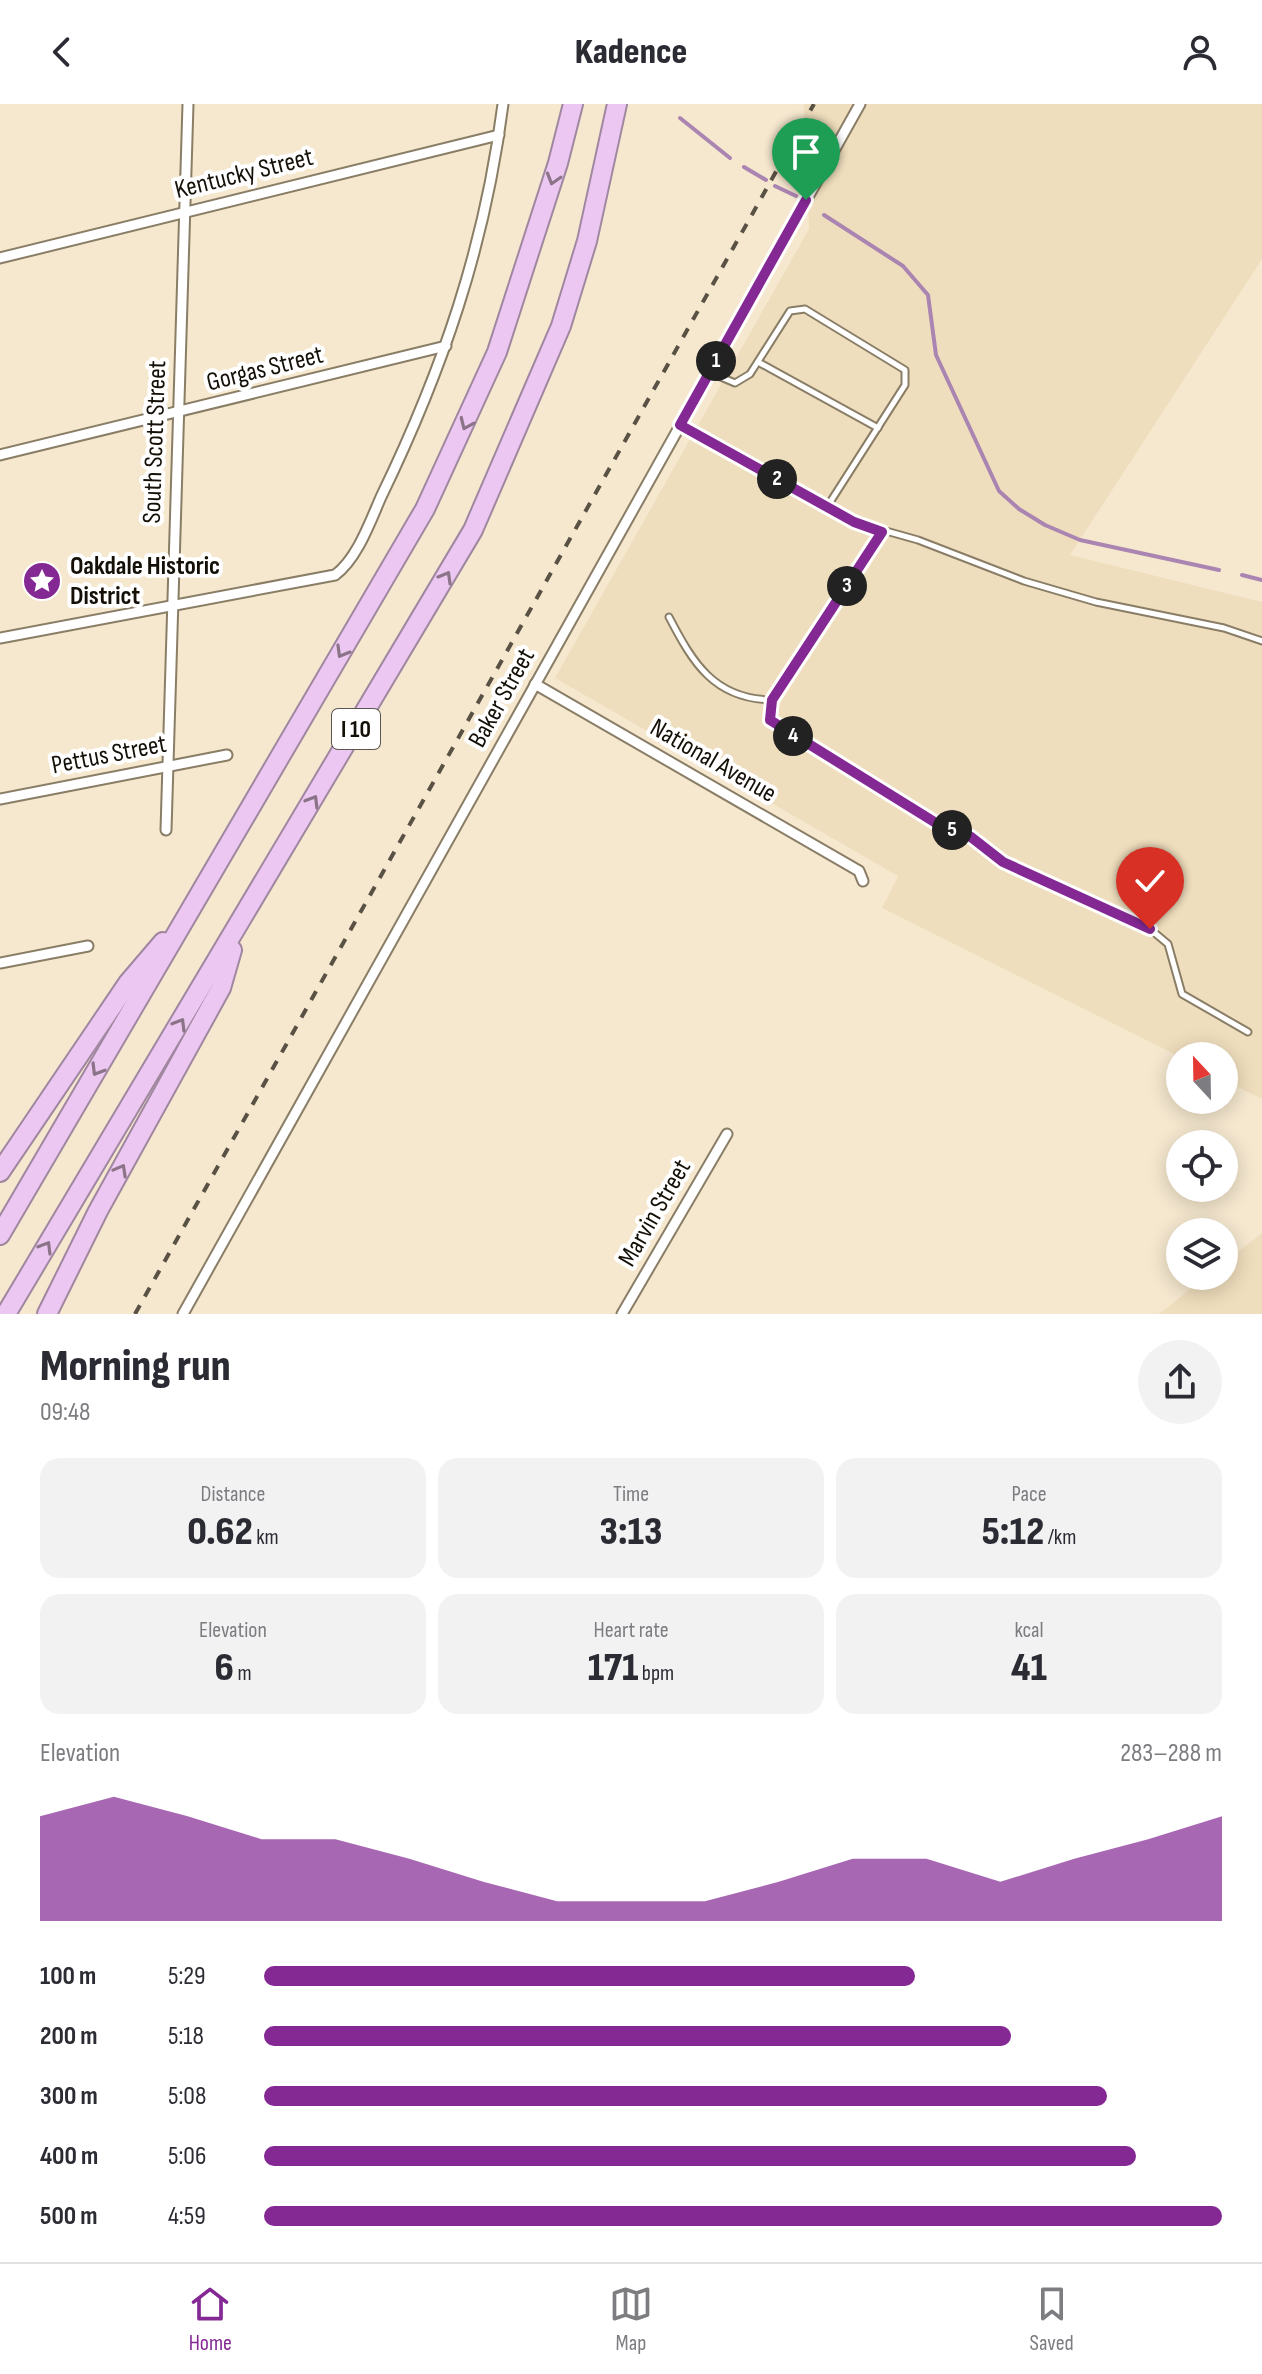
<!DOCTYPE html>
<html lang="en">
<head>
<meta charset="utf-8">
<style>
	:root { --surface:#fff; --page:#f2f2f3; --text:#2b2b33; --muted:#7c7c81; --line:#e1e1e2; --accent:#842894 }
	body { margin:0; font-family:"Sofia Sans Condensed",sans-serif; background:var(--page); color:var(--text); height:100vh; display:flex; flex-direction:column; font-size:30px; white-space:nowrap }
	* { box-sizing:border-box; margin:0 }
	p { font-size:26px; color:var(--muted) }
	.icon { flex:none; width:44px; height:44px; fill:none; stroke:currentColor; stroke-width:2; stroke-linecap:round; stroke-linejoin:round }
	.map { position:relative; height:1210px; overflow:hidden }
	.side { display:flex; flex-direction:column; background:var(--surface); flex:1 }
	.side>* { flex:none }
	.needle { width:52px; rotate:338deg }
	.tools { position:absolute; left:1166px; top:938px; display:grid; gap:16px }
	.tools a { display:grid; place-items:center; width:72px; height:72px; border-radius:50%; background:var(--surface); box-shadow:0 4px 20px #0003; font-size:40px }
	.pin { position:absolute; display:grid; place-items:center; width:68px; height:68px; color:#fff; margin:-82px -34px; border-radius:50% 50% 50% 0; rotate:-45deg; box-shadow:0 0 8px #0007 }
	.pin .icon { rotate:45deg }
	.km { position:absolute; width:40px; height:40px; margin:-20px; border-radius:50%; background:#222; color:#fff; font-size:22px; line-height:40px; text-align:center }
	.round { display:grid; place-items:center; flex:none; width:84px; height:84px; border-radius:42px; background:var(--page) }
	.overview { display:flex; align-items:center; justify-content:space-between; height:136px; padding:0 40px }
	h1 { font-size:44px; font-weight:800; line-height:60px }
	.figures { display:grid; grid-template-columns:repeat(3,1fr); gap:12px; height:136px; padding:8px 40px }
	.figures div { display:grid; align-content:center; border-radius:20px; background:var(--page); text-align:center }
	.figures b { font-size:40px; font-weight:800 }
	.figures small { font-size:22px; font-weight:400 }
	.figures p { font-size:22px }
	.chart { height:224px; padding:16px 40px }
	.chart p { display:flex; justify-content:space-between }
	.chart svg { width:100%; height:144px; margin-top:8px; fill:var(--accent); opacity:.7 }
	ul { padding:0 40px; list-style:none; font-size:26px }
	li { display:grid; grid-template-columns:128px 96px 1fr; align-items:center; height:60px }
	li i { height:20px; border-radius:10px; background:var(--accent) }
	header { display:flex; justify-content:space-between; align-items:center; height:104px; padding:0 40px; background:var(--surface); font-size:36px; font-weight:800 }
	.tab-bar { display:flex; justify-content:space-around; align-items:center; height:112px; border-top:2px solid var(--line); background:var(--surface); font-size:22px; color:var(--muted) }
	.tab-bar a { display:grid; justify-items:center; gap:4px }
	.tab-bar .current { color:var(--accent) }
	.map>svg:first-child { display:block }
	.built { fill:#efdebd }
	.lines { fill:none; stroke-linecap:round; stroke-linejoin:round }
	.stream { stroke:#ab85b1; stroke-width:4 }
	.lane-casing { stroke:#897d66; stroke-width:9 }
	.street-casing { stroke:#897d66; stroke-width:13 }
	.highway-casing { stroke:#a087a0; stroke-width:22 }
	.lane { stroke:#fff; stroke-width:5 }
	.street { stroke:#fff; stroke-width:9 }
	.highway { stroke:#ecc7f2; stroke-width:18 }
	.rail { stroke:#595144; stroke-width:4; stroke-dasharray:10 10; stroke-linecap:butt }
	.oneway { stroke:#8b7488 }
	.route-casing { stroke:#fff; stroke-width:16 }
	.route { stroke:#842894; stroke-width:10 }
	.labels { text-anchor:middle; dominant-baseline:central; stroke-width:8; stroke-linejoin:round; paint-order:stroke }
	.shield { fill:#fff; stroke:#5a5751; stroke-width:2 }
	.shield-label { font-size:24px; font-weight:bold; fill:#140f07 }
	.street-label { font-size:26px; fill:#140f07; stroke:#fff }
	.poi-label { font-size:26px; font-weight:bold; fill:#140f07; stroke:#fff; text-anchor:start }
</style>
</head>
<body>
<header><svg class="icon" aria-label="back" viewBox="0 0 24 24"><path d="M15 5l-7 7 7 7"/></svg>Kadence<svg class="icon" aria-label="person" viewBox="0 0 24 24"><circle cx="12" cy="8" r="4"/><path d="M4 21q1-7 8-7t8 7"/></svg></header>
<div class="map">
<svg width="1262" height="1210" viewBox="0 0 1262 1210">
	<rect width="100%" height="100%" fill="#f6e8cf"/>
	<!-- built -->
	<g class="built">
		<polygon points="804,0 1262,0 1262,155 1070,451 1262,498 1262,995 1224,976 1224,952 1180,953 882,804 898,772 555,574 809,125"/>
		<polygon points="1262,1129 1262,1210 1159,1210 1207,1172 1224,1172 1224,1159"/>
	</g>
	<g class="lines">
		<!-- stream -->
		<g class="stream">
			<polyline points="680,14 730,54"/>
			<polyline points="744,63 766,76"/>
			<polyline points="775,82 796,92"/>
			<polyline points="824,111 903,162 928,191 936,251 999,387 1019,405 1045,421 1080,436 1219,466"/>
			<polyline points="1242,471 1262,476"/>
		</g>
		<!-- lane casing -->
		<g class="lane-casing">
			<g id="lane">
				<polyline points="758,258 878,324"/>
				<polyline points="709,268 735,279 750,270 790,207 805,205 905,266 905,281 827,403"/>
				<polyline points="681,321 854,418 918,436 1024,477 1096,498 1224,524 1262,537"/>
				<path d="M669 513C693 559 714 595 772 596L882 428"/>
				<polyline points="772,596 770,616 936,719 971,733 1003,758 1150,825 1168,840 1182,890 1248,928"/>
			</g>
		</g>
		<!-- street casing -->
		<g class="street-casing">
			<g id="street">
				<polyline points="0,154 499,31"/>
				<polyline points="0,351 446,242"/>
				<path d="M0 534 335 471C357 455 370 418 381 393 443 265 485 142 503 0"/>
				<polyline points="535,580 859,767 863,777"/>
				<polyline points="0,695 227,651"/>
				<polyline points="166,726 188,0"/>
				<polyline points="0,859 88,842"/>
				<polyline points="183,1210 860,0"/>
				<polyline points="622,1210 727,1030"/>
			</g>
		</g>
		<!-- highway casing -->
		<g class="highway-casing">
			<g id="highway">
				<polyline points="0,1068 128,879 163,838"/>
				<polyline points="0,1131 425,405 497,248 558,59 573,0"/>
				<polyline points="6,1210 473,426 561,222 587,137 617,0"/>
				<polyline points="47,1210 98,1107 221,884 232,846"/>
			</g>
		</g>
		<!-- lane -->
		<use href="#lane" class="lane"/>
		<!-- street -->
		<use href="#street" class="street"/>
		<!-- highway -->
		<use href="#highway" class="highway"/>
		<!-- rail -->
		<polyline class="rail" points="135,1210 814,0"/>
	</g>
	<!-- one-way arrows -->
	<defs><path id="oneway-chevron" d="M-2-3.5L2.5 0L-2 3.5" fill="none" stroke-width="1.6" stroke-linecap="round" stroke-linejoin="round" transform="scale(2)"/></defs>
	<g class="oneway">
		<use href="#oneway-chevron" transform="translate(553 75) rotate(107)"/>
		<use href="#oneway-chevron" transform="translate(466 320) rotate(114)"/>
		<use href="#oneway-chevron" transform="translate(446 473) rotate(-60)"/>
		<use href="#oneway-chevron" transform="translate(342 548) rotate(120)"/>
		<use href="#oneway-chevron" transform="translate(313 697) rotate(-59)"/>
		<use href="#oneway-chevron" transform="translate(180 920) rotate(-59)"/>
		<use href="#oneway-chevron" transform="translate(97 966) rotate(121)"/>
		<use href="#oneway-chevron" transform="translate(121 1066) rotate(-61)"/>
		<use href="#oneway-chevron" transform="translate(46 1143) rotate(-59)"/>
	</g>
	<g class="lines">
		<!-- route casing -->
		<g class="route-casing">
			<polyline id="route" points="806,96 680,321 854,418 882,428 772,596 770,616 936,719 971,733 1003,758 1150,825"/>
		</g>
		<!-- route -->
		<use href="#route" class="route"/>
	</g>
	<!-- icons -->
	<defs>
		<g id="sight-disc" transform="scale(2)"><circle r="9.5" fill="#842894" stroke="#fff"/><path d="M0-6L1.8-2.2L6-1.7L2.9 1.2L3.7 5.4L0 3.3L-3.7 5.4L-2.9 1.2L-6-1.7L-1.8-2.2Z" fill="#fff"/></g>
	</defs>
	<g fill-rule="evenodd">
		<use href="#sight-disc" x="42" y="477"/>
	</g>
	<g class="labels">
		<!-- shield labels -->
		<rect class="shield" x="332" y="605" width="48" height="40" rx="6"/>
		<g class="shield-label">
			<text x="356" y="625">I 10</text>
		</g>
		<!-- street labels -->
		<g class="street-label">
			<text transform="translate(244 70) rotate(-14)">Kentucky Street</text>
			<text transform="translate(265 265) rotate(-14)">Gorgas Street</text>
			<text transform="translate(155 338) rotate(-88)">South Scott Street</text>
			<text transform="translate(502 594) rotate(-61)">Baker Street</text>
			<text transform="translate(109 651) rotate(-11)">Pettus Street</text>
			<text transform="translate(713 657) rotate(30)">National Avenue</text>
			<text transform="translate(655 1109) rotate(-60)">Marvin Street</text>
		</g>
		<!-- poi labels -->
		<g class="poi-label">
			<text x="70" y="462">Oakdale Historic<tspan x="70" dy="30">District</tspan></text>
		</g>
	</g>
</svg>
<div class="tools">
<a><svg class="needle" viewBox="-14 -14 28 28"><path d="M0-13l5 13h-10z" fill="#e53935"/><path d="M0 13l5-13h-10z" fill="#7c7c81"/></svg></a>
<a><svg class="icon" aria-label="locate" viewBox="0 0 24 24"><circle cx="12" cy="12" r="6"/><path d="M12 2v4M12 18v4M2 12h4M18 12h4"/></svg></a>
<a><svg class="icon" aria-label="layers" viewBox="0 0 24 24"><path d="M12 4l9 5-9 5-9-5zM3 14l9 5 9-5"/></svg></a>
</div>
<div class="pin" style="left:806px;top:96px;background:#1e9e55"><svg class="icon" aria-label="arrive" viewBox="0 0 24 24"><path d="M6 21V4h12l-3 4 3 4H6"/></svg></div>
<div class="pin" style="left:1150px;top:825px;background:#d93025"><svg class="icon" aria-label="check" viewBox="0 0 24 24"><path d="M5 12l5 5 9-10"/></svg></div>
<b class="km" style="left:716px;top:257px">1</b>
<b class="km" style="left:777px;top:375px">2</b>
<b class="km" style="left:847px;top:482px">3</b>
<b class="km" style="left:793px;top:632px">4</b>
<b class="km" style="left:952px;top:726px">5</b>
</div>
<section class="side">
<div class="overview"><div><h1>Morning run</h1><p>09:48</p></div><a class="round"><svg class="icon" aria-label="share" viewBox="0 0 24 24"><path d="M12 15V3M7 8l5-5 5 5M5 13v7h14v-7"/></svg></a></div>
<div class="figures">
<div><p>Distance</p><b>0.62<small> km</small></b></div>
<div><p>Time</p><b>3:13</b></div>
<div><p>Pace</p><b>5:12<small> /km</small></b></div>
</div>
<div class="figures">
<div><p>Elevation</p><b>6<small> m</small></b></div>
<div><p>Heart rate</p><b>171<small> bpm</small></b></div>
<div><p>kcal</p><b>41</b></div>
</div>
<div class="chart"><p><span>Elevation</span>283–288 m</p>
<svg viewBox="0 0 160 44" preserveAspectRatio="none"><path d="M0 44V12L10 6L20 12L30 19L40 19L50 25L60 32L70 38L80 38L90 38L100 32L110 25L120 25L130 32L140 25L150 19L160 12V44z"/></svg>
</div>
<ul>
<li><b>100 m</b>5:29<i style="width:68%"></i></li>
<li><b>200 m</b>5:18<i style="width:78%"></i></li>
<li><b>300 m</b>5:08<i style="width:88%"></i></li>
<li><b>400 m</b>5:06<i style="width:91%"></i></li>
<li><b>500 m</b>4:59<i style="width:100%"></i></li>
</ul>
</section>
<nav class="tab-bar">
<a class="current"><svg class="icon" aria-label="home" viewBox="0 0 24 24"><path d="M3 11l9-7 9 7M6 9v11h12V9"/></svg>Home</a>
<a><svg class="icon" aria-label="map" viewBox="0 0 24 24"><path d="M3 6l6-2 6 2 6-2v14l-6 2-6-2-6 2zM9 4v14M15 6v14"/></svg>Map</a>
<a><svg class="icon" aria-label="saved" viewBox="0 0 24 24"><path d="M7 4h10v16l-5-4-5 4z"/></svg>Saved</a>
</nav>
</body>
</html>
